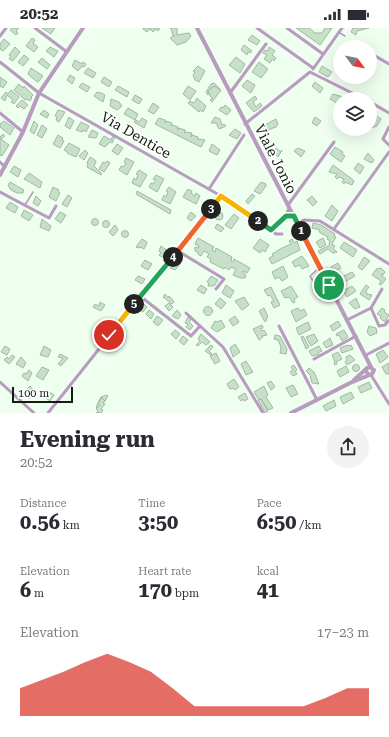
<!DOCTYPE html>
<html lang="en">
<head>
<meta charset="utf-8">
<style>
	:root { --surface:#fff; --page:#f2f2f3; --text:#2b2b33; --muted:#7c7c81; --accent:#d93025 }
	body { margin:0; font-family:"Roboto Serif",serif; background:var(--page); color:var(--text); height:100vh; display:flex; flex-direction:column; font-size:15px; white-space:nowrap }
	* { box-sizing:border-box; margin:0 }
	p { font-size:13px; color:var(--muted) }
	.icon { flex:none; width:22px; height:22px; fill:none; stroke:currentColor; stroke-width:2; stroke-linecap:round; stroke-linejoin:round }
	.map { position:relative; height:385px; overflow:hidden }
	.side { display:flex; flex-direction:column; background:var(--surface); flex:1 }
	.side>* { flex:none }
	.needle { width:26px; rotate:122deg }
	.tools { position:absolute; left:333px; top:12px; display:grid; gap:8px }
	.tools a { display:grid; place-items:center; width:44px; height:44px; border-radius:50%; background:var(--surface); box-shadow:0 4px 16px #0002; font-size:20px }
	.scale { position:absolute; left:12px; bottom:10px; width:61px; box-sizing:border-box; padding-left:4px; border:2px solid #131c14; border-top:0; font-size:11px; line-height:14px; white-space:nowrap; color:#131c14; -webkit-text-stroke:3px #fff; paint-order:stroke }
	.pin { position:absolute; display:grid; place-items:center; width:34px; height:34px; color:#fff; margin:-17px; border:2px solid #fff; border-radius:50%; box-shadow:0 1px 4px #0007 }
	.km { position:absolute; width:20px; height:20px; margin:-10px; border-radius:50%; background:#222; color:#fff; font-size:11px; line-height:20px; text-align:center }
	.round { display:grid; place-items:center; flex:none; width:42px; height:42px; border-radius:21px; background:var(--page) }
	.head { display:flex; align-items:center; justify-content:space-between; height:68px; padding:0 20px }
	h1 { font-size:22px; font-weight:700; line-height:30px }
	.metrics { display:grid; grid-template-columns:repeat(3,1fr); gap:6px; height:68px; padding:4px 20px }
	.metrics div { display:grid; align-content:center }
	.metrics b { font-size:20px; font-weight:700 }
	.metrics small { font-size:11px; font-weight:400 }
	.metrics p { font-size:11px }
	.chart { height:112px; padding:8px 20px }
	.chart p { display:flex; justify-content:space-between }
	.chart svg { width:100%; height:72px; margin-top:4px; fill:var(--accent); opacity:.7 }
	.status { display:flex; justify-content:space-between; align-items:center; height:28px; padding:0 20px; background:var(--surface); direction:ltr }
	.status svg { height:11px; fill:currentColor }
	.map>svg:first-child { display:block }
	.building { fill:#c7e0c9; stroke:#a1b9a2 }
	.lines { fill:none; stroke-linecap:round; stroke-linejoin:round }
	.service { stroke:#b89bbf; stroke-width:1.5 }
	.minor { stroke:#b89bbf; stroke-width:3 }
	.tertiary { stroke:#b89bbf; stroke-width:4 }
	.split-1-casing { stroke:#fff; stroke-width:8 }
	.split-2-casing { stroke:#fff; stroke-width:8 }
	.split-3-casing { stroke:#fff; stroke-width:8 }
	.split-4-casing { stroke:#fff; stroke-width:8 }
	.split-5-casing { stroke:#fff; stroke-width:8 }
	.split-6-casing { stroke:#fff; stroke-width:8 }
	.split-1 { stroke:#f0652b; stroke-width:5 }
	.split-2 { stroke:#22a559; stroke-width:5 }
	.split-3 { stroke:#f5b400; stroke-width:5 }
	.split-4 { stroke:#f0652b; stroke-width:5 }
	.split-5 { stroke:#22a559; stroke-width:5 }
	.split-6 { stroke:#f5b400; stroke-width:5 }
	.labels { text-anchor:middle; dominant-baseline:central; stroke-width:3.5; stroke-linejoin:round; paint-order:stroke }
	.street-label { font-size:14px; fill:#131c14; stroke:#fff }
</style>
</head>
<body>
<div class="status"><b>20:52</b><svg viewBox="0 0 49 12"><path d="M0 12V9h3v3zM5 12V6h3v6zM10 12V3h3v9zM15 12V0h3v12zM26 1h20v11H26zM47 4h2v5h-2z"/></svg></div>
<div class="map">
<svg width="389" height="385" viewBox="0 0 389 385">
	<rect width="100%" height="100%" fill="#eefeef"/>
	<!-- building -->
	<g class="building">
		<polygon points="12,0 19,0 16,3 18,5 16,7 10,2"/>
		<polygon points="42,0 55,0 51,6"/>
		<polygon points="143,0 160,0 158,3 155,1 153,4 150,1 147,4 143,1"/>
		<polygon points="170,0 177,0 177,7 189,5 191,8 186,14 177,17 170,10 175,8 173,8 171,0"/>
		<polygon points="296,0 309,0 315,5 322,5 325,0 332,0 320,17"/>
		<polygon points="353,0 369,0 357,3 356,7 351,4"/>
		<polygon points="252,7 260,13 257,17 248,12"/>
		<polygon points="32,10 35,12 33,15 38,19 34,24 26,18"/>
		<polygon points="4,11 10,16 3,23 0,21 0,16"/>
		<polygon points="244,17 252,23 250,25 248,24 247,27 241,22"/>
		<polygon points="15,19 20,24 13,33 9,31 11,28 9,27"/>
		<polygon points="50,19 58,23 54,29 46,23"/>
		<polygon points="269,19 275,23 272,27 276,30 274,33 272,31 270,35 264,31 267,27 263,25 265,22 268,23"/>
		<polygon points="24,27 29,31 23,38 18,34"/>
		<polygon points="236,29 245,36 240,45 229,37"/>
		<polygon points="42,30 50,37 47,41 38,34"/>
		<polygon points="75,32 82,36 83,34 86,36 84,39 82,38 78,43 72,38"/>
		<polygon points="259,34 268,41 261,50 252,44"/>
		<polygon points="198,38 205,43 199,54 195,52 193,47 195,44 193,43"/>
		<polygon points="322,38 332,44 328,49 319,44"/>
		<polygon points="31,40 43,48 39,53 37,54 28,46"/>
		<polygon points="88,40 96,45 93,50 84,45"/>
		<polygon points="70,47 75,50 72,56 67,52"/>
		<polygon points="0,49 7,54 3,60 0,58"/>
		<polygon points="104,49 112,54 109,59 101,54"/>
		<polygon points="247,52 255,57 251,65 242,58"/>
		<polygon points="315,54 323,60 320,65 312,58"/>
		<polygon points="82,55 90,59 87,64 79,59"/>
		<polygon points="214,55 220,61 219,62 214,58 208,63 208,67 206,64 211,56"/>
		<polygon points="19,56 23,60 24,58 33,67 31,69 32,70 30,73 27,71 25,72 14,62"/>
		<polygon points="118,58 129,64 127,69 115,62"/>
		<polygon points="188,58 196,63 190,72 183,66"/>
		<polygon points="214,58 221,62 212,74 210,72 213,70 210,68 208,63"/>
		<polygon points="11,62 19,69 14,76 11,74 13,72 7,67 5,73 1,70 6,64 8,66"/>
		<polygon points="97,64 98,65 99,64 105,67 103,74 94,68"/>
		<polygon points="333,66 343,69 338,76 330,71"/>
		<polygon points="135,67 142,71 139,76 132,72"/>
		<polygon points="255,68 257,71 253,74 256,79 260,75 262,78 254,84 246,75"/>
		<polygon points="197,70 206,78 203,84 200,82 199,84 188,75 190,73 194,75"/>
		<polygon points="111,71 119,74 122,78 117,82 110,78"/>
		<polygon points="22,72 28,77 24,81 20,78 18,80 16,78"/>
		<polygon points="153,75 159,79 154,86 148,83"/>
		<polygon points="225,77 231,82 227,87 219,82 221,79 223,80"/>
		<polygon points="128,80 138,86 135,92 124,86"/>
		<polygon points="44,82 49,86 47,90 40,86"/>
		<polygon points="58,82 65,84 59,94 56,92 57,89 55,88"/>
		<polygon points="374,86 381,91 376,99 374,98 373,100 370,97 370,92"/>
		<polygon points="69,89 74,93 70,101 65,98"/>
		<polygon points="215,89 220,91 222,97 224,96 226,98 219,101 216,95 211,95"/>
		<polygon points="315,89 321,93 317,98 312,95"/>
		<polygon points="142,90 147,93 144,100 134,94 136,92 139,94"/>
		<polygon points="159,90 165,92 165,95 166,93 172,95 172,98 172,97 178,99 178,102 179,100 185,102 185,105 185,104 192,105 191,109 192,107 198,109 198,112 198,111 205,112 201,119 155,96"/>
		<polygon points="276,91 278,96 276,99 265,103 265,104 261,105 259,100"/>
		<polygon points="4,93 14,100 10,107 0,99 0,96"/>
		<polygon points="34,93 38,97 34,106 30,103"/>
		<polygon points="81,94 89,98 86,104 83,102 82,104 76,102"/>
		<polygon points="42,97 47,101 42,110 37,107"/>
		<polygon points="235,101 241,105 237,111 229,107"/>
		<polygon points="92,102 98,105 96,110 88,109"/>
		<polygon points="3,106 5,108 1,111 9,117 2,128 0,127 0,109"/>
		<polygon points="58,107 63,110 62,112 64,113 60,120 53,116"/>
		<polygon points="104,108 111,112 113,108 115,109 112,115 110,114 105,119 99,116"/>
		<polygon points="69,115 80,121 76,129 67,125 68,124 64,122"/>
		<polygon points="117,116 123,120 118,127 112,123"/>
		<polygon points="212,116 220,122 217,127 209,123"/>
		<polygon points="335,119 343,124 342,126 345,128 341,134 330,126"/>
		<polygon points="276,120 281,124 282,122 278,129 273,124"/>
		<polygon points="298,120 305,123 301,129 294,123"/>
		<polygon points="85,122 88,125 84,132 79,128"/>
		<polygon points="368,125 374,132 372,135 364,131"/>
		<polygon points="90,129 95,132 96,134 94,138 102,146 101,147 87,139 88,136 87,135"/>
		<polygon points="126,130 134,134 127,147 119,142 121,138 123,139 126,135 124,134"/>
		<polygon points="107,133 110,135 104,144 99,141 103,134 105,135"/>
		<polygon points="358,135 364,139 360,146 354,141"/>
		<polygon points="333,137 352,151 354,153 352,157 345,154 344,156 342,154 344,151 339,149 337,151 335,149 337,146 329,144"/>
		<polygon points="14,138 21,142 18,149 10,144"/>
		<polygon points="139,142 147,147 140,159 132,155 134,150 136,152 138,147 136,146"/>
		<polygon points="29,145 42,154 40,160 24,151"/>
		<polygon points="156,147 164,151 157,164 149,159 151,155 153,156 156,152 153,151"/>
		<polygon points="10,154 24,162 23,165 17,165 11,162 8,157"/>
		<polygon points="261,154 266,156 266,158 260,166 254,163"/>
		<polygon points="53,159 59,162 58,164 60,165 56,173 49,169"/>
		<polygon points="169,159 176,164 170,176 162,172 164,167 166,169 168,164 166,163"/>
		<polygon points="188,161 192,163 191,165 195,168 196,165 200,168 196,176 183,169"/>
		<polygon points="137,163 171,182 170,186 136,166"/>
		<polygon points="252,166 255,168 248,176 246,173"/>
		<polygon points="68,167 72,170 67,179 62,176"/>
		<polygon points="36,168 41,173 38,178 33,175"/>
		<polygon points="312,168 317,174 313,178 307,172"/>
		<polygon points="10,174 18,179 15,185 6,180"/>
		<polygon points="332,177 338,183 332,193 325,188"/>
		<polygon points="24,182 33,187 29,193 21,188"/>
		<circle cx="219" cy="188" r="4"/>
		<polygon points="60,184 66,187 61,195 55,191"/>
		<polygon points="191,184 196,188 191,193 187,190"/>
		<polygon points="234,186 239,190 231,201 225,197"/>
		<circle cx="95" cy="194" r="3.5"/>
		<polygon points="42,191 51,198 49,203 40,199"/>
		<circle cx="106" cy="196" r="3.5"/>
		<polygon points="313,195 321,197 335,206 334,208 336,209 332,216 335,218 333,220 337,224 333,225 328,221 320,226 318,223 330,217 329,216 330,213 327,211 328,209 319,204 320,202 312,200"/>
		<polygon points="217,196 224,200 221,204 215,200"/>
		<polygon points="115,197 118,202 113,208 109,204"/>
		<circle cx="125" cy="206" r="3.5"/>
		<polygon points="198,210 214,219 212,222 215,224 216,220 232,229 231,233 233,234 234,231 250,240 247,245 243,243 243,245 246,247 245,250 240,250 233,247 236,241 231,239 229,242 225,239 224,241 210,234 211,231 207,229 209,226 204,223 201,228 198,226 198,224 195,223 195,219 198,220 199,218 195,216"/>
		<polygon points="323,210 326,217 320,220 316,214"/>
		<polygon points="142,211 147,214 146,217 144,221 140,219 139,220 136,219"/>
		<polygon points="260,211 269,217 265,224 262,222 260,225 253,220"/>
		<polygon points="292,211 294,215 297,213 300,222 272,236 269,230 273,228 272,226 282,220 291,216 289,213"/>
		<polygon points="344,214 357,222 353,229 340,220"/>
		<polygon points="161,218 169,224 162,229 159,227 161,225 159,223"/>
		<polygon points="302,228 309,238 302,241 300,237 295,239 292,234"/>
		<polygon points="364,229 370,233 362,242 358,239"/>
		<polygon points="174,231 181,235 175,242 168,239"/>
		<polygon points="145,232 152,236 148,242 141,238"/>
		<polygon points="338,235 341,240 333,244 331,239"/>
		<polygon points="283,238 288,249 282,253 279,249 275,251 272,244"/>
		<polygon points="381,240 385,244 383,247 382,246 381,247 386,251 381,257 379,256 381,253 372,247 375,243 376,243 376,241"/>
		<polygon points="352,244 355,248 341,256 338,251"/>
		<polygon points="138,248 145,251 142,256 135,252"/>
		<polygon points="211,248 218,252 214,258 208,258 209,255 207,254"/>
		<polygon points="201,257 207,261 204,266 197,262"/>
		<polygon points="226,257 234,263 230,270 222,265"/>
		<polygon points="366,257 369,259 366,263 367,266 372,267 369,272 360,266"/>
		<polygon points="291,258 298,269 294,271 295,274 293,275 289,269 285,270 281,263"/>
		<polygon points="352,258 356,263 347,269 343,263"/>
		<polygon points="271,259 280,277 274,280 271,274 274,273 270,267 268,268 264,262"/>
		<polygon points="165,266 168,270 169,268 172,271 174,274 172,276 163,269"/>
		<polygon points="244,269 249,277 242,282 235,273"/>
		<polygon points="220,270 226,275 221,281 215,276"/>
		<polygon points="356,270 360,279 355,281 349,275"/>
		<polygon points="100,274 105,277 101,283 93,279 95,276 99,278"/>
		<polygon points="142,274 147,279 143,284 137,280"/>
		<polygon points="169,275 173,279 169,283 165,278"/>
		<circle cx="208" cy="283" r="4.5"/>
		<polygon points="264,280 268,289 266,290 267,292 265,294 259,283"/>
		<polygon points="298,280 300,283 304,281 307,287 296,294 291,283"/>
		<polygon points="382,280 385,282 384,284 389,287 385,294 380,290 381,288 377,286"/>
		<polygon points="149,282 154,286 151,291 146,286"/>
		<polygon points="177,282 181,287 178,291 172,288"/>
		<polygon points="157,288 163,292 158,298 153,294"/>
		<polygon points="235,288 239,294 233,298 229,292"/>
		<polygon points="188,289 191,292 189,294 193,298 190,302 186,299 188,296 185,295"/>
		<polygon points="221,292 225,299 217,304 211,300 215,293 217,294"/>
		<polygon points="338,293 341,298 333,303 330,298"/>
		<polygon points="308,294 311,301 299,307 296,300"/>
		<polygon points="262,297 263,300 260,301 262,303 264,302 267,307 262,308 263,309 259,312 253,301"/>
		<polygon points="369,298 376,300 377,305 370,308 367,304"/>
		<polygon points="175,302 180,306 176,311 171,306"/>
		<polygon points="344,302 348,309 342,313 339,307 337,308 336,306"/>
		<polygon points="201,306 210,314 206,317 202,314 198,318 196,317 200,313 198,311"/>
		<polygon points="314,306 318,313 311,318 306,309"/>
		<polygon points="275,307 280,308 287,321 286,326 280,325 281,319 278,312 274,311"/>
		<polygon points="183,308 188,312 184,317 179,313"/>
		<polygon points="303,308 309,319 306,321 301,309"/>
		<polygon points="330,310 333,317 326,320 323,315"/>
		<polygon points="235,316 240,324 233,329 230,320"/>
		<polygon points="211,317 213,319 209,323 212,326 211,327 205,323"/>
		<polygon points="348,317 349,318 351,317 353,321 342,325 340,320"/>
		<polygon points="5,318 10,321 7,327 1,324"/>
		<polygon points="44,318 51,322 48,329 40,327"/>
		<polygon points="319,318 322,323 318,325 319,326 312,328 309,323"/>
		<polygon points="383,322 388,329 380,335 376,326"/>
		<polygon points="338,324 342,331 336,334 337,336 335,337 334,335 335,334 332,327"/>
		<polygon points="216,325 220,333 215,336 210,328"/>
		<polygon points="60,326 68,330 61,338 58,336 63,330 58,329"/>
		<polygon points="12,327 15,329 9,336 4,332 7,329 9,331"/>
		<polygon points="350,327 355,332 347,337 345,334 347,332 346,329"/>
		<polygon points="21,329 26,335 23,340 16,336"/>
		<polygon points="246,333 253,344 246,347 241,336"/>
		<polygon points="389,335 389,346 386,346 382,339"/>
		<circle cx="356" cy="340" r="3.5"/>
		<polygon points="294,337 297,342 295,343 297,346 293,348 290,344 293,342 291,339"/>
		<polygon points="346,338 349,344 340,349 337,343"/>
		<polygon points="42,339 49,342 43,352 36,348"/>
		<polygon points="309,340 314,344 319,356 312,355 310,347 306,343"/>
		<polygon points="29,342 32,345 28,353 22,348 24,345 26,346"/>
		<polygon points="234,351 239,359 235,362 233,360 230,361 227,356"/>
		<polygon points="271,353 275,359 271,362 267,355"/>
		<polygon points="369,354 372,360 361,365 358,359"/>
		<polygon points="293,357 298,366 291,369 286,360"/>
		<polygon points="30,358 35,364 30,370 23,365"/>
		<polygon points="264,358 268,367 266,369 273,380 268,382 261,371 259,372 254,364"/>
		<polygon points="48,363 54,367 50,373 44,369"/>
		<polygon points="351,364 354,370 343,376 340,369"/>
		<polygon points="245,365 248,371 244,373 243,371 241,373 238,369"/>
		<polygon points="107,367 108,368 105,373 102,370 98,375 100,377 97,380 96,379 101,369"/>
		<polygon points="102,370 105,373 103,375 105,376 101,381 103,382 101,385 96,385 98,383 96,381 100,377 98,375"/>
		<polygon points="261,371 268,383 265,385 258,372"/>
		<polygon points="334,372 336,378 326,383 323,378"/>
	</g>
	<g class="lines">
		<!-- service -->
		<g class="service">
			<polyline points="340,5 345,8"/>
			<polyline points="25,177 33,164"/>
			<polyline points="319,240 310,248 316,258 327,257"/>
		</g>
		<!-- minor -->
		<g class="minor">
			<polyline points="35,0 67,24"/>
			<polyline points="257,0 313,40"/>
			<polyline points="287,0 323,26"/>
			<polyline points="0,8 6,0"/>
			<polyline points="370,25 389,36"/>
			<polyline points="0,34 39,65 221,168 271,202 276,206 282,206"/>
			<polyline points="313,41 342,0"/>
			<polyline points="230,65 266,16"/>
			<polyline points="370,74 389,85"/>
			<polyline points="0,85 23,104"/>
			<polyline points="245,96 310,44 364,71"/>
			<polyline points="389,99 383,111 389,117"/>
			<polyline points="0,134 5,139"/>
			<polyline points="209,161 244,107"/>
			<polyline points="0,164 49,190 56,178"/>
			<polyline points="288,177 334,114"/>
			<polyline points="298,195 304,192 320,193 389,236"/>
			<polyline points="334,201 389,124"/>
			<polyline points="271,202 285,188 289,181"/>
			<polyline points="178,223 224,251 216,261"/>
			<polyline points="140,268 191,308 200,298 223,319 263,385"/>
			<polyline points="371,280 379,298 385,297 388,293"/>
			<polyline points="186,285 200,298"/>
			<polyline points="347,292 371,280 382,261"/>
			<polyline points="279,298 317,372"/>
			<polyline points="366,327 389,315"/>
			<polyline points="314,331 356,308"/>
			<polyline points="371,347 389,376"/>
			<polyline points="0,354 34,385"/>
			<polyline points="48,385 221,168"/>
		</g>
		<!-- tertiary -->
		<g class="tertiary">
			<polyline points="197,0 371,339"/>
			<polyline points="0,147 23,104 39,65 83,0"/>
			<polyline points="354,352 365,342"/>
			<polyline points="291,385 350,355 372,346 374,342 370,339 367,340 365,342 369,347"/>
		</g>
	</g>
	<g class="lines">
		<!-- split-1 casing -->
		<g class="split-1-casing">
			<polyline id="split-1" points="301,203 329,257"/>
		</g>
		<!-- split-2 casing -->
		<g class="split-2-casing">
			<polyline id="split-2" points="258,193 271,202 286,188 294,188 301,203"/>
		</g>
		<!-- split-3 casing -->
		<g class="split-3-casing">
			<polyline id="split-3" points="211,181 221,168 258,193"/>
		</g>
		<!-- split-4 casing -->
		<g class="split-4-casing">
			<polyline id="split-4" points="173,229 211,181"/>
		</g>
		<!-- split-5 casing -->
		<g class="split-5-casing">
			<polyline id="split-5" points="134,276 173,229"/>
		</g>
		<!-- split-6 casing -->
		<g class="split-6-casing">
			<polyline id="split-6" points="109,307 134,276"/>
		</g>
		<!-- split-1 -->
		<use href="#split-1" class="split-1"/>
		<!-- split-2 -->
		<use href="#split-2" class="split-2"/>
		<!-- split-3 -->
		<use href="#split-3" class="split-3"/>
		<!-- split-4 -->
		<use href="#split-4" class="split-4"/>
		<!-- split-5 -->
		<use href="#split-5" class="split-5"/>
		<!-- split-6 -->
		<use href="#split-6" class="split-6"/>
	</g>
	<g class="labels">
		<!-- street labels -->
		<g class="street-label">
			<text transform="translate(136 107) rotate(30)">Via Dentice</text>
			<text transform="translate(276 131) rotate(63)">Viale Jonio</text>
		</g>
	</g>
</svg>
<div class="tools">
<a><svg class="needle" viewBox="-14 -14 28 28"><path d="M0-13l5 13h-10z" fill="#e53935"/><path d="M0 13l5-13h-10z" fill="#7c7c81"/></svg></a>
<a><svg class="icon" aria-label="layers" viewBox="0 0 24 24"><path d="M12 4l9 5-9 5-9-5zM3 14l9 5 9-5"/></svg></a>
</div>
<div class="scale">100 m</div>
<div class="pin" style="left:329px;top:257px;background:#1e9e55"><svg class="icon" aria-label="arrive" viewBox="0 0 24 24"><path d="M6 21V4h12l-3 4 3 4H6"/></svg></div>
<div class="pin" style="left:109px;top:307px;background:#d93025"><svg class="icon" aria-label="check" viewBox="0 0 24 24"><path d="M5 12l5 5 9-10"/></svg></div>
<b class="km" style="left:301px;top:203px">1</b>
<b class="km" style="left:258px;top:193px">2</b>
<b class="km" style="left:211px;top:181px">3</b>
<b class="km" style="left:173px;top:229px">4</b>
<b class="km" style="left:134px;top:276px">5</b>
</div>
<section class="side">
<div class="head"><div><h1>Evening run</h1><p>20:52</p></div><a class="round"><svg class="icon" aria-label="share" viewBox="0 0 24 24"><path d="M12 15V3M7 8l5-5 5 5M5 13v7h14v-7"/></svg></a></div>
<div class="metrics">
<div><p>Distance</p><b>0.56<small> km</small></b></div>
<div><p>Time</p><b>3:50</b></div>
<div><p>Pace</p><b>6:50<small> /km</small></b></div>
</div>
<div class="metrics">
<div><p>Elevation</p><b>6<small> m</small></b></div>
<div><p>Heart rate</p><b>170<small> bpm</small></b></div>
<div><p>kcal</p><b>41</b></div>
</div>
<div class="chart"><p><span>Elevation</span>17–23 m</p>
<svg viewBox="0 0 160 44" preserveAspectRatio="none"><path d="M0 44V27L10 22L20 17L30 11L40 6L50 11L60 17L70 27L80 38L90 38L100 38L110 38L120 38L130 38L140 33L150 27L160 27V44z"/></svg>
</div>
</section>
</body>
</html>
